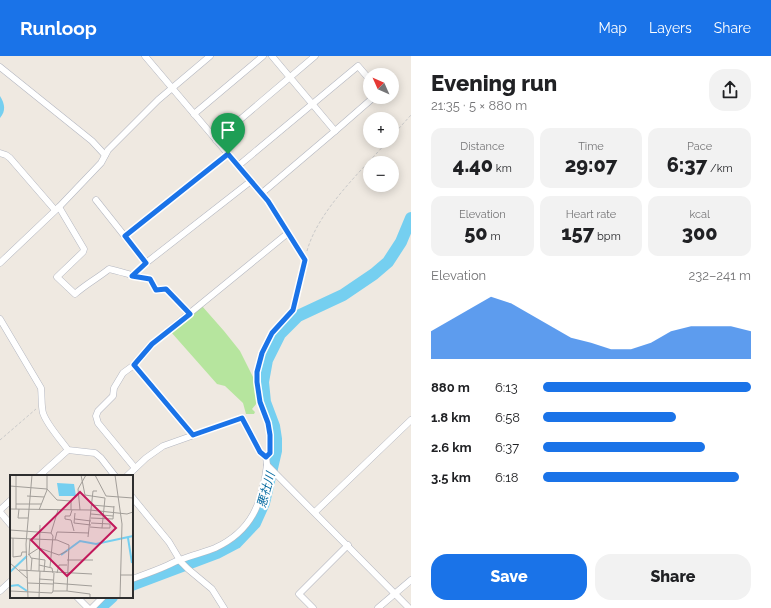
<!DOCTYPE html>
<html lang="en">
<head>
<meta charset="utf-8">
<style>
	:root { --surface:#fff; --page:#f2f2f2; --text:#202124; --muted:#757577; --accent:#1a73e8 }
	body { margin:0; font-family:Raleway,"Noto Sans JP",sans-serif; background:var(--page); color:var(--text); height:100vh; display:flex; flex-direction:column; font-size:15px; white-space:nowrap }
	* { box-sizing:border-box; margin:0 }
	p { font-size:13px; color:var(--muted) }
	.icon { flex:none; width:22px; height:22px; fill:none; stroke:currentColor; stroke-width:2; stroke-linecap:round; stroke-linejoin:round }
	.map { position:relative; flex:1; overflow:hidden }
	.details { display:flex; flex-direction:column; background:var(--surface); width:360px }
	.details>* { flex:none }
	.needle { width:26px; rotate:315deg }
	.fabs { position:absolute; left:363px; top:12px; display:grid; gap:8px }
	.fabs a { display:grid; place-items:center; width:36px; height:36px; border-radius:50%; background:var(--surface); box-shadow:0 2px 10px #0003; font-size:20px }
	.pin { position:absolute; display:grid; place-items:center; width:34px; height:34px; color:#fff; margin:-41px -17px; border-radius:50% 50% 50% 0; rotate:-45deg; box-shadow:0 0 4px #0007 }
	.pin .icon { rotate:45deg }
	.round { display:grid; place-items:center; flex:none; width:42px; height:42px; border-radius:16px; background:var(--page) }
	.head { display:flex; align-items:center; justify-content:space-between; height:68px; padding:0 20px }
	h1 { font-size:22px; font-weight:800; line-height:30px }
	.metrics { display:grid; grid-template-columns:repeat(3,1fr); gap:6px; height:68px; padding:4px 20px }
	.metrics div { display:grid; align-content:center; border-radius:10px; background:var(--page); text-align:center }
	.metrics b { font-size:20px; font-weight:800 }
	.metrics small { font-size:11px; font-weight:400 }
	.metrics p { font-size:11px }
	.chart { height:112px; padding:8px 20px }
	.chart p { display:flex; justify-content:space-between }
	.chart svg { width:100%; height:72px; margin-top:4px; fill:var(--accent); opacity:.7 }
	.action { display:flex; gap:8px; margin-top:auto; padding:8px 20px }
	.action a { flex:1; height:46px; border-radius:16px; background:var(--accent); color:#fff; font-size:16px; font-weight:800; line-height:46px; text-align:center }
	.action a+a { background:var(--page); color:var(--text) }
	ul { padding:0 20px; list-style:none; font-size:13px }
	li { display:grid; grid-template-columns:64px 48px 1fr; align-items:center; height:30px }
	li i { height:10px; border-radius:5px; background:var(--accent) }
	header { display:flex; align-items:center; gap:24px; box-sizing:border-box; height:56px; padding:0 20px; background:var(--accent); color:#fff }
	header strong { font-size:19px }
	nav { display:flex; gap:22px; margin-inline-start:auto; font-size:14px }
	main { display:flex; flex:1; min-height:0 }
	.map>svg:first-child { display:block }
	.green { fill:#b6e59e }
	.water { fill:#75cff0 }
	.lines { fill:none; stroke-linecap:round; stroke-linejoin:round }
	.river { stroke:#75cff0; stroke-width:12 }
	.street-casing { stroke:#b4b7c1; stroke-width:7 }
	.path { stroke:#c9c9c9; stroke-width:1; stroke-dasharray:3 2; stroke-linecap:butt }
	.street { stroke:#fff; stroke-width:6 }
	.route-casing { stroke:#fff; stroke-width:8 }
	.route { stroke:#1a73e8; stroke-width:5 }
	.labels { text-anchor:middle; dominant-baseline:central; stroke-width:4; stroke-linejoin:round; paint-order:stroke }
	.water-label { font-size:12px; font-style:italic; fill:#0d6fa3; stroke:#fff }
	.inset-river { fill:none; stroke:#75cff0; stroke-width:2 }
	.inset-road { fill:none; stroke:#a29e99; stroke-width:1 }
	.view { fill:#c2185b; fill-opacity:0.15; stroke:#c2185b; stroke-width:2 }
	.inset-edge { fill:none; stroke:#2e2e2e; stroke-width:2 }
</style>
</head>
<body>
<header>
<strong>Runloop</strong>
<nav><a>Map</a><a>Layers</a><a>Share</a></nav>
</header>
<main>
<div class="map">
<svg width="411" height="552" viewBox="0 0 411 552">
	<rect width="100%" height="100%" fill="#efe9e1"/>
	<!-- green -->
	<polygon class="green" points="202,250 224,275 240,295 253,321 257,347 252,353 255,356 254,358 246,358 243,347 225,330 217,328 171,276"/>
	<!-- water -->
	<path class="water" d="M0 40C5 48 6 55 0 62Z"/>
	<g class="lines">
		<!-- river -->
		<g class="river">
			<polyline points="132,529 217,497 236,487 255,467 264,447 276,395 276,383 274,370 265,346 263,326 267,304 280,278 298,260 343,239 374,218 388,206 401,186 411,162"/>
			<polyline points="100,552 112,541"/>
		</g>
		<!-- street casing -->
		<g class="street-casing">
			<g id="street">
				<polyline points="145,0 268,145 305,204"/>
				<polyline points="0,11 92,85 105,99"/>
				<polyline points="194,58 263,0"/>
				<polyline points="335,75 374,41"/>
				<polyline points="216,84 315,0"/>
				<polyline points="0,97 6,99 10,102 55,154"/>
				<polyline points="238,110 358,10 370,24"/>
				<polyline points="262,137 335,75 272,0"/>
				<polyline points="96,144 146,207 251,125"/>
				<path d="M59 151 84 193 83 196 57 221 75 238C86 228 98 222 109 213 123 216 136 221 150 223L156 234 166 233 190 258"/>
				<polyline points="125,180 228,98"/>
				<polyline points="0,207 59,151 101,107 108,94 158,44 210,0"/>
				<polyline points="132,220 146,207"/>
				<path d="M0 263 41 332C42 341 41 349 43 357 47 369 61 384 68 394L95 397 101 402 115 420"/>
				<polyline points="134,309 193,379"/>
				<polyline points="135,412 98,367 96,360 98,355 113,340 114,332 123,317 134,309 152,288 288,177"/>
				<polyline points="39,420 68,394"/>
				<polyline points="127,420 146,402 163,390 242,362 260,396 266,401 267,409 409,552"/>
				<polyline points="132,441 169,486 181,506 188,513 212,533 224,552"/>
				<polyline points="0,454 11,444"/>
				<polyline points="0,456 11,469"/>
				<polyline points="315,456 411,364"/>
				<path d="M132 523C143 519 155 515 166 510 171 508 175 505 180 504 191 499 203 497 215 492 252 475 262 447 267 409"/>
				<polyline points="0,535 11,525"/>
				<polyline points="77,541 88,552"/>
				<polyline points="92,552 103,541"/>
				<polyline points="313,552 299,538 348,489"/>
				<polyline points="378,552 411,524"/>
			</g>
		</g>
		<!-- path -->
		<g class="path">
			<polyline points="392,80 411,59"/>
			<path d="M307 195C318 155 360 116 388 85"/>
			<polyline points="0,384 36,353"/>
			<polyline points="270,396 270,379 268,367 263,357 258,336 257,316 262,297 273,277 293,254 303,209"/>
		</g>
		<!-- street -->
		<use href="#street" class="street"/>
	</g>
	<g class="lines">
		<!-- route casing -->
		<g class="route-casing">
			<polygon id="route" points="228,98 268,145 305,204 293,254 272,277 262,297 257,316 257,326 260,346 268,367 270,379 270,397 266,401 260,396 242,362 193,379 134,309 152,288 190,258 166,233 156,234 150,223 132,220 146,207 125,180"/>
		</g>
		<!-- route -->
		<use href="#route" class="route"/>
	</g>
	<g class="labels">
		<!-- water labels -->
		<g class="water-label">
			<text transform="translate(266 434) rotate(-74)">悪社川</text>
		</g>
	</g>
	<!-- overview -->
	<g transform="translate(10 419)">
		<rect width="123" height="123" fill="#efe9e1"/>
		<path d="M47 8 64 9 66 21H49Z" fill="#75cff0"/>
		<path class="inset-river" d="M118 63 122 88M51 80 70 66 86 69 123 61M0 97 17 81M0 111 8 110 17 116"/>
		<path class="inset-road" d="M71 0 75 20 95 23 92 53 80 52M85 0 96 21 123 23M105 0 112 49 110 123M0 11 37 14 47 25 61 26V35M17 21 34 22M6 29H31M82 30 104 32M0 34 80 35 117 39 123 37M6 34V0M9 34 8 43H18M29 35 37 15V0M62 35 60 41H55V44L61 45 64 56M70 35 68 14 76 0M65 38 64 48 81 50M81 39 103 41M81 43 103 44 104 31M65 44 81 46M81 48 100 49V53H92M0 55 41 58M78 62 83 16H87M0 63 47 65 59 70 57 116M3 63V82L11 81 12 77H17M20 64 19 79 21 83 35 85 34 97M45 65 47 57 79 58M18 80 29 73 49 80 57 76M57 85H83M0 88 17 103M29 90 42 93 43 98M40 92 43 61 41 58 48 35M9 95 82 99M21 95 22 83M29 96 30 50M47 98 49 90H57M110 100H123M29 104 43 105M18 108 43 109M43 108 82 111M0 116 42 118 43 116H57L80 119V123M43 116 44 98M18 123 16 69 22 0M29 123 30 96"/>
		<path class="view" d="M70 17 106 53 57 101 21 65Z"/>
		<rect width="123" height="123" class="inset-edge"/>
	</g>
</svg>
<div class="fabs">
<a><svg class="needle" viewBox="-14 -14 28 28"><path d="M0-13l5 13h-10z" fill="#e53935"/><path d="M0 13l5-13h-10z" fill="#757577"/></svg></a>
<a>+</a>
<a>−</a>
</div>
<div class="pin" style="left:228px;top:98px;background:#1e9e55"><svg class="icon" aria-label="arrive" viewBox="0 0 24 24"><path d="M6 21V4h12l-3 4 3 4H6"/></svg></div>
</div>
<section class="details">
<div class="head"><div><h1>Evening run</h1><p>21:35 · 5 × 880 m</p></div><a class="round"><svg class="icon" aria-label="share" viewBox="0 0 24 24"><path d="M12 15V3M7 8l5-5 5 5M5 13v7h14v-7"/></svg></a></div>
<div class="metrics">
<div><p>Distance</p><b>4.40<small> km</small></b></div>
<div><p>Time</p><b>29:07</b></div>
<div><p>Pace</p><b>6:37<small> /km</small></b></div>
</div>
<div class="metrics">
<div><p>Elevation</p><b>50<small> m</small></b></div>
<div><p>Heart rate</p><b>157<small> bpm</small></b></div>
<div><p>kcal</p><b>300</b></div>
</div>
<div class="chart"><p><span>Elevation</span>232–241 m</p>
<svg viewBox="0 0 160 44" preserveAspectRatio="none"><path d="M0 44V27L10 20L20 13L30 6L40 10L50 17L60 24L70 31L80 34L90 38L100 38L110 34L120 27L130 24L140 24L150 24L160 27V44z"/></svg>
</div>
<ul>
<li><b>880 m</b>6:13<i style="width:100%"></i></li>
<li><b>1.8 km</b>6:58<i style="width:64%"></i></li>
<li><b>2.6 km</b>6:37<i style="width:78%"></i></li>
<li><b>3.5 km</b>6:18<i style="width:94%"></i></li>
</ul>
<div class="action"><a>Save</a><a>Share</a></div>
</section>
</main>
</body>
</html>
